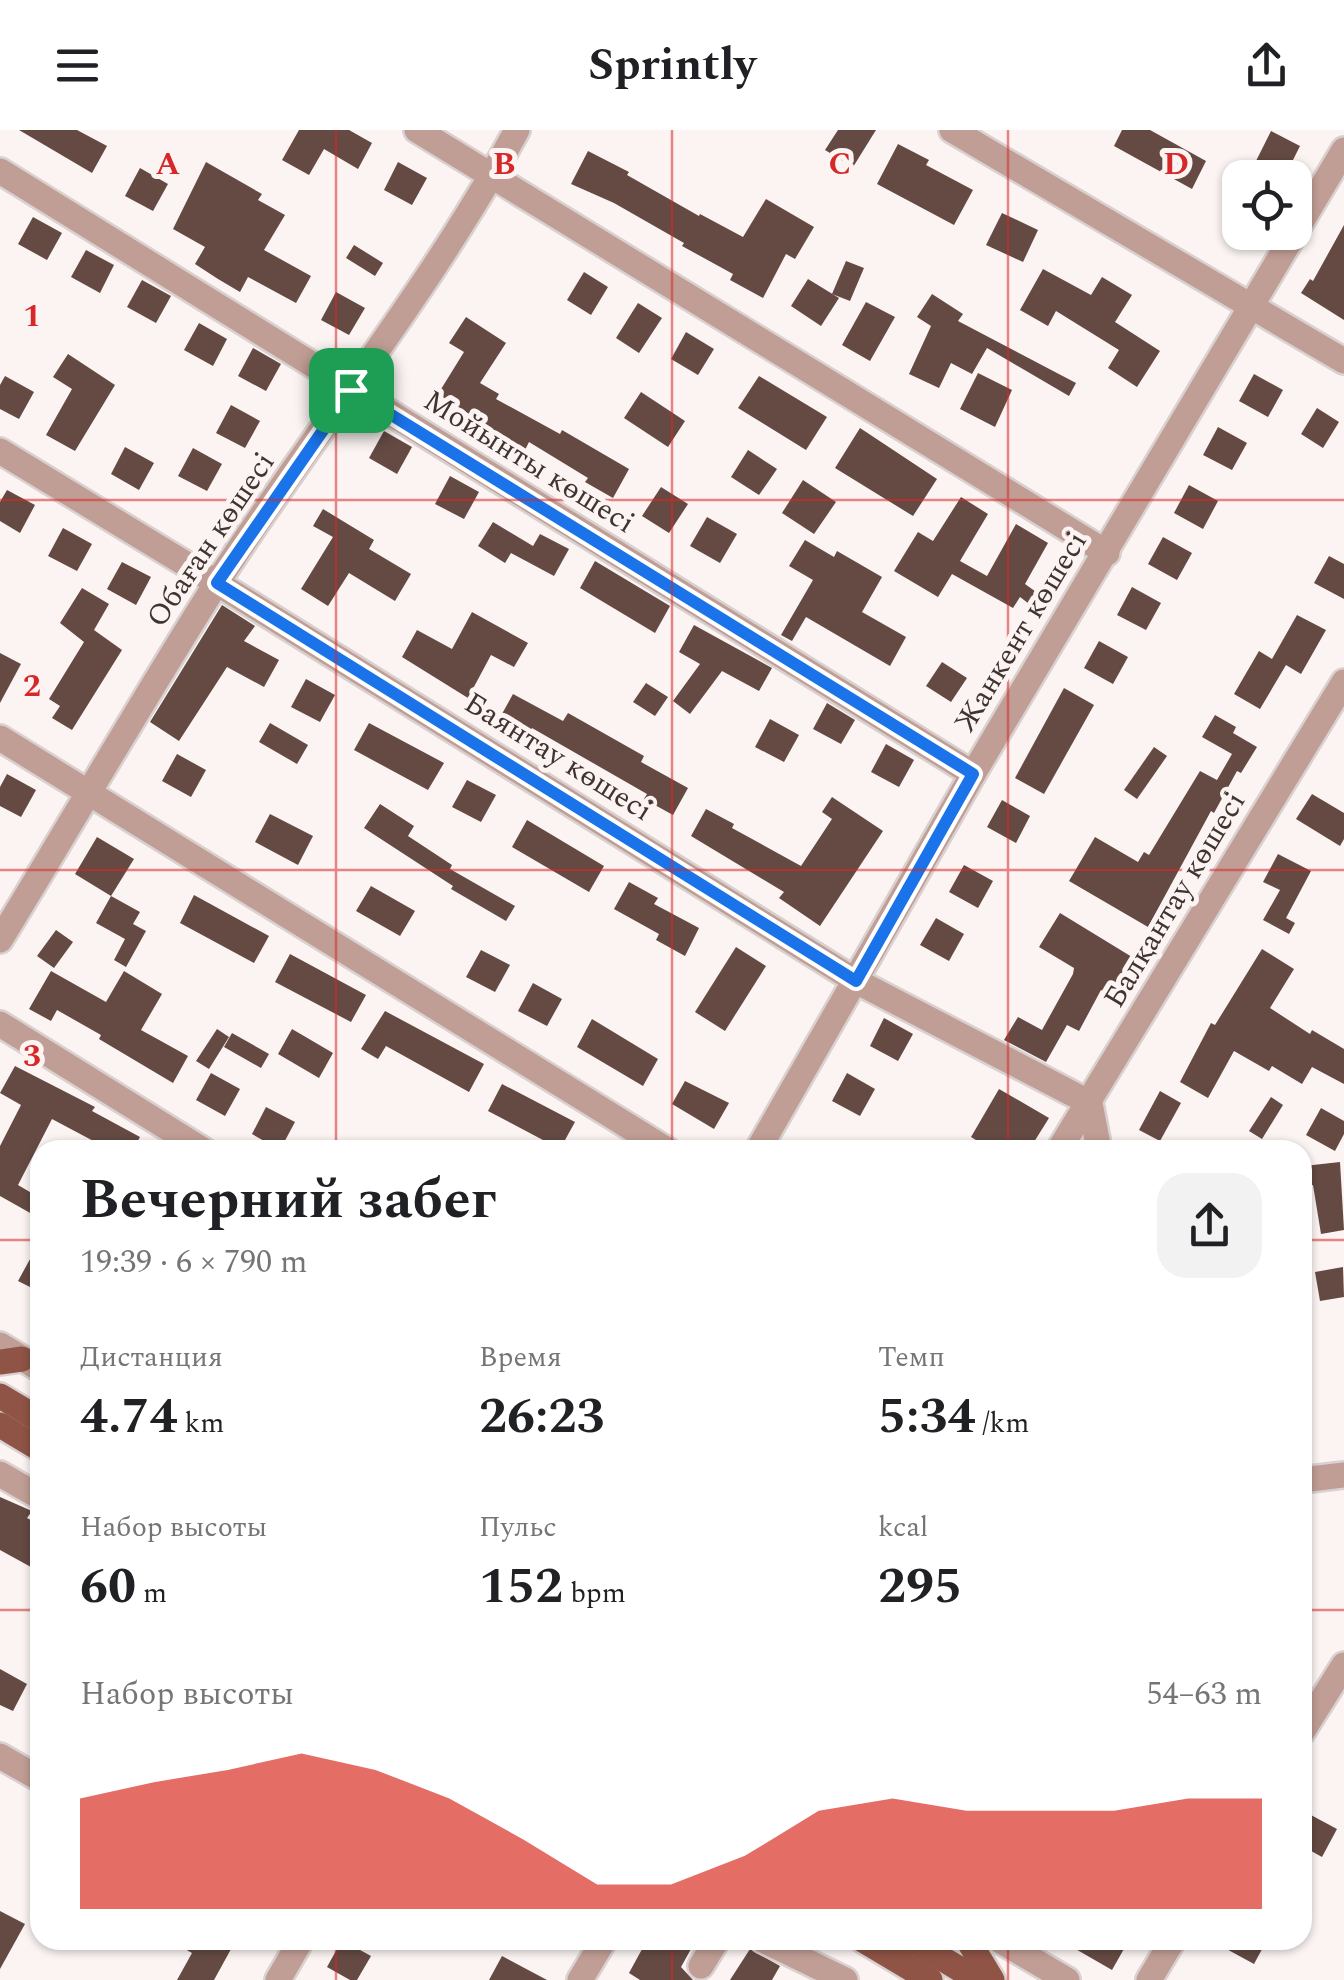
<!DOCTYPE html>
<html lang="ru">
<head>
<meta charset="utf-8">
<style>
	:root { --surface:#fff; --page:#f2f2f2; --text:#202124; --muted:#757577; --accent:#d93025 }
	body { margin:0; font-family:Spectral,serif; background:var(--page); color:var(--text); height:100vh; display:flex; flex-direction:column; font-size:38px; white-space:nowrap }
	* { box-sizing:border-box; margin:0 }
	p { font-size:32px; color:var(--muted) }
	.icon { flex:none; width:55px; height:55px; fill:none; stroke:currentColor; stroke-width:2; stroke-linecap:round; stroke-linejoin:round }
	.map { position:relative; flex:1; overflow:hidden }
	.drawer { position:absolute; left:30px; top:1010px; width:1282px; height:810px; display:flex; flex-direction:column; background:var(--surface); border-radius:30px; box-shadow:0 2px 8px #0004 }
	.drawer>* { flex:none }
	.buttons { position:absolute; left:1222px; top:30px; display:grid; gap:20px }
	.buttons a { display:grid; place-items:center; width:90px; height:90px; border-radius:20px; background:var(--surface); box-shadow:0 2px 8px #0004; font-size:50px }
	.pin { position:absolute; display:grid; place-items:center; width:85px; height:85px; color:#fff; margin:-42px; border-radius:20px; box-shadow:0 5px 15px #0006 }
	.round { display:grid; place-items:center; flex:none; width:105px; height:105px; border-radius:30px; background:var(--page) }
	.head { display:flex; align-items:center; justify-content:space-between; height:170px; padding:0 50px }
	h1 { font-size:55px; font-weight:700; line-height:75px }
	.metrics { display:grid; grid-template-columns:repeat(3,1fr); gap:15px; height:170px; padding:10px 50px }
	.metrics div { display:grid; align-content:center }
	.metrics b { font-size:50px; font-weight:700 }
	.metrics small { font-size:28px; font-weight:400 }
	.metrics p { font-size:28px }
	.chart { height:280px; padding:20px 50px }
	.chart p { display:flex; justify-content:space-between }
	.chart svg { width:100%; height:180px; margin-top:10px; fill:var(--accent); opacity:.7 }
	header { display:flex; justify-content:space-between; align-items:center; height:130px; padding:0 50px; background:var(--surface); font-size:45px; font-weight:700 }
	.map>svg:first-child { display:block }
	.building { fill:#644a43 }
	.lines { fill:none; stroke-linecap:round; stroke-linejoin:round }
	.minor-casing { stroke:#d9d1cf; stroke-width:30 }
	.major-casing { stroke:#d9d1cf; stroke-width:30 }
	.minor { stroke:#c19e95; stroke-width:25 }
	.major { stroke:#8f5445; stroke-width:25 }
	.route-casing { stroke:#fff; stroke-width:20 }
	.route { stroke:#1a73e8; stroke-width:12 }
	.grid { fill:none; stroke:#d62828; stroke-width:2.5; stroke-opacity:0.55 }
	.labels { text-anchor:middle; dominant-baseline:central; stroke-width:10; stroke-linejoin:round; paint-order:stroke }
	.street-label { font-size:30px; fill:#403431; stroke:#fbf4f2 }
	.grid-label { font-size:32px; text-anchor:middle; font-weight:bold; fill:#d62828; stroke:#fbf4f2; stroke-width:10; stroke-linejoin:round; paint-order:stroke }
</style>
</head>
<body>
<header><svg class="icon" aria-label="menu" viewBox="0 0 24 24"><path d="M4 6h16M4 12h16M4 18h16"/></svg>Sprintly<svg class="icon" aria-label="share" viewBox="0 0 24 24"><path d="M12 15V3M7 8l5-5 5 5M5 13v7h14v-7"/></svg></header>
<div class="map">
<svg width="1344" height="1850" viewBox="0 0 1344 1850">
	<rect width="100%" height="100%" fill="#fbf4f2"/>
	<!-- building -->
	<g class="building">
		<polygon points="19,0 77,0 107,16 92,43"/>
		<polygon points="299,0 349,0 372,13 358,39 324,19 309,45 282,30"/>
		<polygon points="838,0 876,0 853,37 825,20"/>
		<polygon points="1122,0 1150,0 1206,31 1192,59 1114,16"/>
		<polygon points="1271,1 1300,16 1285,46 1256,31"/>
		<polygon points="898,14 929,30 926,35 973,60 954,95 877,54"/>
		<polygon points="588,21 629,42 627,45 699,86 700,84 743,107 766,69 814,97 795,129 786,124 763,168 730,150 733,144 682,116 684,113 614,73 571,54"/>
		<polygon points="206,32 262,64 258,70 285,85 264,120 311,146 296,173 248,147 240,162 218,149 195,134 205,117 173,99"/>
		<polygon points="398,32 427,48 412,75 384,60"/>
		<polygon points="140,38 168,54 153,81 125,66"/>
		<polygon points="1002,83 1038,100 1023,132 986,115"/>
		<polygon points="33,87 62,103 47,130 18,114"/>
		<polygon points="1344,95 1344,190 1301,163 1310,149 1313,151"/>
		<polygon points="354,115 383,133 375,146 346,128"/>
		<polygon points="86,120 114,135 100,163 71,147"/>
		<polygon points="846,131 864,138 850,171 832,164"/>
		<polygon points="1043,139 1091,165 1102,147 1132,165 1115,192 1160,221 1137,257 1108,238 1119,220 1056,181 1048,196 1020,180"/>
		<polygon points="584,142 608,157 591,185 567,170"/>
		<polygon points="808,149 839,168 821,196 791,176"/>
		<polygon points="142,150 171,166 156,193 127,177"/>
		<polygon points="336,162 365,178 349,205 321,190"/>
		<polygon points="932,164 963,184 958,191 1076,253 1069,266 987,218 972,244 951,233 939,258 909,244 931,196 917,187"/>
		<polygon points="866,172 895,187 870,231 842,215"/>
		<polygon points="638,173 662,188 639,223 616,208"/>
		<polygon points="466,187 506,213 480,253 499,264 496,269 560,304 562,300 629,339 613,368 585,352 588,348 529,312 525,320 438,264 464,222 449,213"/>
		<polygon points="199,193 227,209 213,236 184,220"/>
		<polygon points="686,202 714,219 698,245 671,229"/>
		<polygon points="253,218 281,234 266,261 238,246"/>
		<polygon points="68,224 115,255 75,321 46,305 72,259 53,247"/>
		<polygon points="978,243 1012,260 995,297 960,279"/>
		<polygon points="1254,244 1283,260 1268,287 1239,271"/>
		<polygon points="5,246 34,262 19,289 0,279 0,255"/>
		<polygon points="759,246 827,287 806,320 738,278"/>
		<polygon points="641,262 685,291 668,317 624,288"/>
		<polygon points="231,275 260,291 245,318 216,303"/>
		<polygon points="1317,278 1339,292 1323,318 1301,304"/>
		<polygon points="1218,297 1247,313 1232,340 1203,325"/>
		<polygon points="860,298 937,349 913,386 835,338"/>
		<polygon points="384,301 412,317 397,344 369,328"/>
		<polygon points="125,317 154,333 139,360 111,344"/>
		<polygon points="193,318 222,334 207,361 178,346"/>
		<polygon points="748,320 777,339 759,365 731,347"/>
		<polygon points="450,346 479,362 464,389 435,374"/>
		<polygon points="803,350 836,372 814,404 782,383"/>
		<polygon points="1189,355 1218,371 1203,399 1174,383"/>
		<polygon points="661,357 688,374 669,403 642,386"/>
		<polygon points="7,360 35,375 20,403 0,391 0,372"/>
		<polygon points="961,367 988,384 960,431 987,446 1016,394 1048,413 1025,454 1053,474 1045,486 1020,467 1013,478 952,444 938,467 894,441 918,402 933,411"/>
		<polygon points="323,379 374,410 369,419 411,444 395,471 349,443 328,476 301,459 333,407 313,396"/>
		<polygon points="707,387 737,404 720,433 690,416"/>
		<polygon points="493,392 533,416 540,404 569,419 554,446 511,423 505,433 478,416"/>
		<polygon points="63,398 92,414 77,441 48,426"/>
		<polygon points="1163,407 1192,423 1177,450 1148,434"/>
		<polygon points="805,410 834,427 837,421 882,447 862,482 906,507 890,536 806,487 792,511 781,505 813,450 789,436"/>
		<polygon points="1329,426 1344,434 1344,469 1314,453"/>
		<polygon points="595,431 670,476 655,503 580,458"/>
		<polygon points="122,432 151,447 136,475 107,459"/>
		<polygon points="1132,457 1161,473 1146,500 1117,485"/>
		<polygon points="82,458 109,474 94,500 122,520 72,600 52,588 60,576 49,569 84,512 60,493"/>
		<polygon points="222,475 255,496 244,511 279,530 264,557 227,537 179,611 150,592"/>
		<polygon points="472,482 528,513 514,537 491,525 468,568 402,527 417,500 452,519"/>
		<polygon points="1297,485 1326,500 1301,544 1286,535 1260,579 1234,564 1259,521 1272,529"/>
		<polygon points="694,495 772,538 759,561 722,541 690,584 673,571 700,534 679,522"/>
		<polygon points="1099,511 1128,527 1113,554 1084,538"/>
		<polygon points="0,523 21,534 0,573"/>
		<polygon points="942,532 967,548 951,572 926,556"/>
		<polygon points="306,549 335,565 320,592 291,577"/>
		<polygon points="646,553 668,567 655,586 633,572"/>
		<polygon points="1064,558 1094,575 1044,664 1015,648"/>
		<polygon points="513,564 563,591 568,583 644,626 641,632 688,658 673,685 644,669 647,664 532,598 527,607 498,591"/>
		<polygon points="827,573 855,590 841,614 813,599"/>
		<polygon points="1215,585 1236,597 1233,603 1257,617 1241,643 1237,641 1214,683 1211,681 1148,797 1069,751 1095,707 1138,732 1144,722 1149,725 1200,641 1217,650 1232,624 1202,607"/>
		<polygon points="770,589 799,605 784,632 755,617"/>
		<polygon points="270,593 308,615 297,634 259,612"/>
		<polygon points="369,593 444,633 428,660 354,620"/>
		<polygon points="886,614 914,630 899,657 871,642"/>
		<polygon points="1154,617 1167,626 1137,669 1124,660"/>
		<polygon points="177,624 206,640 191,667 162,651"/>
		<polygon points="7,644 36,660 21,687 0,676 0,657"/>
		<polygon points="467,650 496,665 481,692 452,677"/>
		<polygon points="1312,664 1344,683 1344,709 1340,716 1296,689"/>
		<polygon points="832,667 883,701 820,796 779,768 784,762 691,706 706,679 734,694 732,698 801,736 832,689 822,682"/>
		<polygon points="1002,670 1030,686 1016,713 987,697"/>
		<polygon points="380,674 414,696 408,706 452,735 450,739 515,776 506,791 451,759 453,756 364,698"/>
		<polygon points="270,684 313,706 298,735 255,712"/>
		<polygon points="527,690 604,736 589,762 512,717"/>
		<polygon points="97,707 134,729 111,766 75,744"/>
		<polygon points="1278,724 1311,741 1286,788 1295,793 1289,804 1263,790 1280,760 1263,752"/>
		<polygon points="964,735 993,751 978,778 949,762"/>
		<polygon points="629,752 658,768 654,774 699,798 685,826 656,810 659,804 614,779"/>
		<polygon points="371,756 415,781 400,806 356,781"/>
		<polygon points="194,765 269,806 254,833 180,793"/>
		<polygon points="111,766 140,782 133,794 146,801 126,837 114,830 125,809 96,793"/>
		<polygon points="1060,783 1132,827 1109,865 1101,860 1079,901 1067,895 1046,932 1004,910 1018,887 1042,900 1073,844 1074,838 1039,817"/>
		<polygon points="936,788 964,804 949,831 920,815"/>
		<polygon points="56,800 73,812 54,838 37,826"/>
		<polygon points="736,817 766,836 725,901 695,882"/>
		<polygon points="1262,819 1294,839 1270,878 1310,904 1312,900 1344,919 1344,954 1312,937 1302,954 1272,936 1269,941 1234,921 1208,968 1180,952 1211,893 1215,895"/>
		<polygon points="481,820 510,835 495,862 466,847"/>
		<polygon points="290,824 366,865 351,892 275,852"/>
		<polygon points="51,841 106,872 124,841 162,864 141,900 188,926 173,953 99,909 101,905 57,880 51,891 29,879"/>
		<polygon points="533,853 562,869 547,896 518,881"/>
		<polygon points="385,881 484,934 469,962 386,916 378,929 361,919"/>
		<polygon points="884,888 913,904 898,931 870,916"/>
		<polygon points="592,889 658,929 643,956 577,917"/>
		<polygon points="217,899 229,907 209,939 196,931"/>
		<polygon points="292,899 333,923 319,948 278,924"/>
		<polygon points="232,903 269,924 261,938 224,917"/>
		<polygon points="15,936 95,977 92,981 140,1007 133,1020 96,1020 99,1014 52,989 18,1055 40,1068 32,1084 0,1066 0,1016 21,975 0,963"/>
		<polygon points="211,943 240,959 225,986 196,970"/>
		<polygon points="847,943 875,959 860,986 832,971"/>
		<polygon points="685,951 729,973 714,999 672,974"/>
		<polygon points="502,954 575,992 560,1019 488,981"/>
		<polygon points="999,959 1049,988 1029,1020 992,1020 971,1007"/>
		<polygon points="1160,961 1181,973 1160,1011 1139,1000"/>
		<polygon points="1271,967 1283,975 1262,1009 1249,1001"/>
		<polygon points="266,977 295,992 280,1020 252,1004"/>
		<polygon points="1321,978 1344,991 1344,1004 1335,1021 1306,1005"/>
		<polygon points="1340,1032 1344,1100 1321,1104 1313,1055 1307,1056 1304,1036"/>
		<polygon points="40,1111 40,1162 18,1151"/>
		<polygon points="1343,1137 1344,1167 1320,1171 1315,1142"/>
		<polygon points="0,1367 32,1381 27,1388 40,1395 40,1442 0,1420"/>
		<polygon points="0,1539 27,1554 13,1581 0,1575"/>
		<polygon points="1309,1684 1337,1699 1322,1727 1302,1716 1302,1695"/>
		<polygon points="0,1781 25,1794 0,1839"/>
		<polygon points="169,1810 236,1810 214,1850 177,1850 192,1823"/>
		<polygon points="342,1810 371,1826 357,1850 350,1850 327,1837"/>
		<polygon points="647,1810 696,1810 681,1837 693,1850 640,1850 629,1843"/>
		<polygon points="1060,1810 1129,1810 1112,1840"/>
		<polygon points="1210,1810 1267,1810 1254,1834"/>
		<polygon points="750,1819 780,1836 772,1850 730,1850"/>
		<polygon points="502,1826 547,1850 489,1850"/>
	</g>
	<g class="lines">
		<!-- minor casing -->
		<g class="minor-casing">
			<g id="minor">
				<polyline points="417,0 1107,423"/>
				<polyline points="952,0 1344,231"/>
				<polyline points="0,41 973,644"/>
				<polyline points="0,321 217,453 856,851 1090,973 1099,1020"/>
				<polyline points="0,608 667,1020"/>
				<path d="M0 810C72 692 142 571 216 454 314 302 430 160 517 0"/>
				<polyline points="0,894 203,1020"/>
				<polyline points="758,1020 973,644 1344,20"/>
				<polyline points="1059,1020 1344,552"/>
				<polyline points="0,1215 40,1239"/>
				<polyline points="0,1344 40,1367"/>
				<polyline points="1302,1350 1344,1345"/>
				<polyline points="1302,1602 1344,1535"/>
				<polyline points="0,1626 40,1649"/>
				<polyline points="763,1810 845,1850"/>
				<polyline points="999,1810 1067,1850"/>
				<polyline points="701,1836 717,1810"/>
				<polyline points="278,1850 301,1810"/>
				<polyline points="580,1850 604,1810"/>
				<polyline points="1149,1850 1173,1810"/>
			</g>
		</g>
		<!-- major casing -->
		<g class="major-casing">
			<g id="major">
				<polyline points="0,1232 22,1229"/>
				<polyline points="0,1266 40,1290"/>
				<polyline points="0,1295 40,1319"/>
				<polyline points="863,1810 930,1850"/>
				<polyline points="911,1810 978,1850"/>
				<polyline points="968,1810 992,1850"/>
			</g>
		</g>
		<!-- minor -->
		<use href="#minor" class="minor"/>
		<!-- major -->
		<use href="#major" class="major"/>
	</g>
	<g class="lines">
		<!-- route casing -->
		<g class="route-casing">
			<polygon id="route" points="351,260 973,644 856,851 217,453"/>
		</g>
		<!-- route -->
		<use href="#route" class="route"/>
	</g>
	<!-- grid -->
	<path class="grid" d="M336 0V1020M672 0V1020M1008 0V1020M0 370H1344M0 740H1344M0 1110H40M1302 1110H1344M0 1480H40M1302 1480H1344M336 1810V1850M672 1810V1850M1008 1810V1850"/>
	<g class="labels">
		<!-- street labels -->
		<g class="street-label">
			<text transform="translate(529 332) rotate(32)">Мойынты көшесі</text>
			<text transform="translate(211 410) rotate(-56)">Обаған көшесі</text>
			<text transform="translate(1021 502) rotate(-59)">Жанкент көшесі</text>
			<text transform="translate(558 627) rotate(32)">Баянтау көшесі</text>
			<text transform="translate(1175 770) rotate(-59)">Балқантау көшесі</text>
		</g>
	</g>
	<g class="grid-label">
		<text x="168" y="44">A</text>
		<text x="504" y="44">B</text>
		<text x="840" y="44">C</text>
		<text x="1176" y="44">D</text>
		<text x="32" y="196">1</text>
		<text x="32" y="566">2</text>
		<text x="32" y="936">3</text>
	</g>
</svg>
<div class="buttons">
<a><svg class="icon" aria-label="locate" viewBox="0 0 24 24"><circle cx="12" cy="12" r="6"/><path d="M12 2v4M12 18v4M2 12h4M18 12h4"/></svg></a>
</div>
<div class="pin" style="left:351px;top:260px;background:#1e9e55"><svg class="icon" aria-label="arrive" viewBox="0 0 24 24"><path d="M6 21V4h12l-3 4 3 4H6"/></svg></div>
<section class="drawer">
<div class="head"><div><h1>Вечерний забег</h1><p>19:39 · 6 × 790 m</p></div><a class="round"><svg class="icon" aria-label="share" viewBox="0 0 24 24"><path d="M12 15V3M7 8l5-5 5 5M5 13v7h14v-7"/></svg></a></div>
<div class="metrics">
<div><p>Дистанция</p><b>4.74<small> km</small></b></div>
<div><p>Время</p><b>26:23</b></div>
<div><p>Темп</p><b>5:34<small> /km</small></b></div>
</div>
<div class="metrics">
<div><p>Набор высоты</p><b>60<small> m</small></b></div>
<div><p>Пульс</p><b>152<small> bpm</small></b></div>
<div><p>kcal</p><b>295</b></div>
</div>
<div class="chart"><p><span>Набор высоты</span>54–63 m</p>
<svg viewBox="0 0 160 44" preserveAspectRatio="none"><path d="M0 44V17L10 13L20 10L30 6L40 10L50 17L60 27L70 38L80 38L90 31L100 20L110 17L120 20L130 20L140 20L150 17L160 17V44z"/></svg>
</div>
</section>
</div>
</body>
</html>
